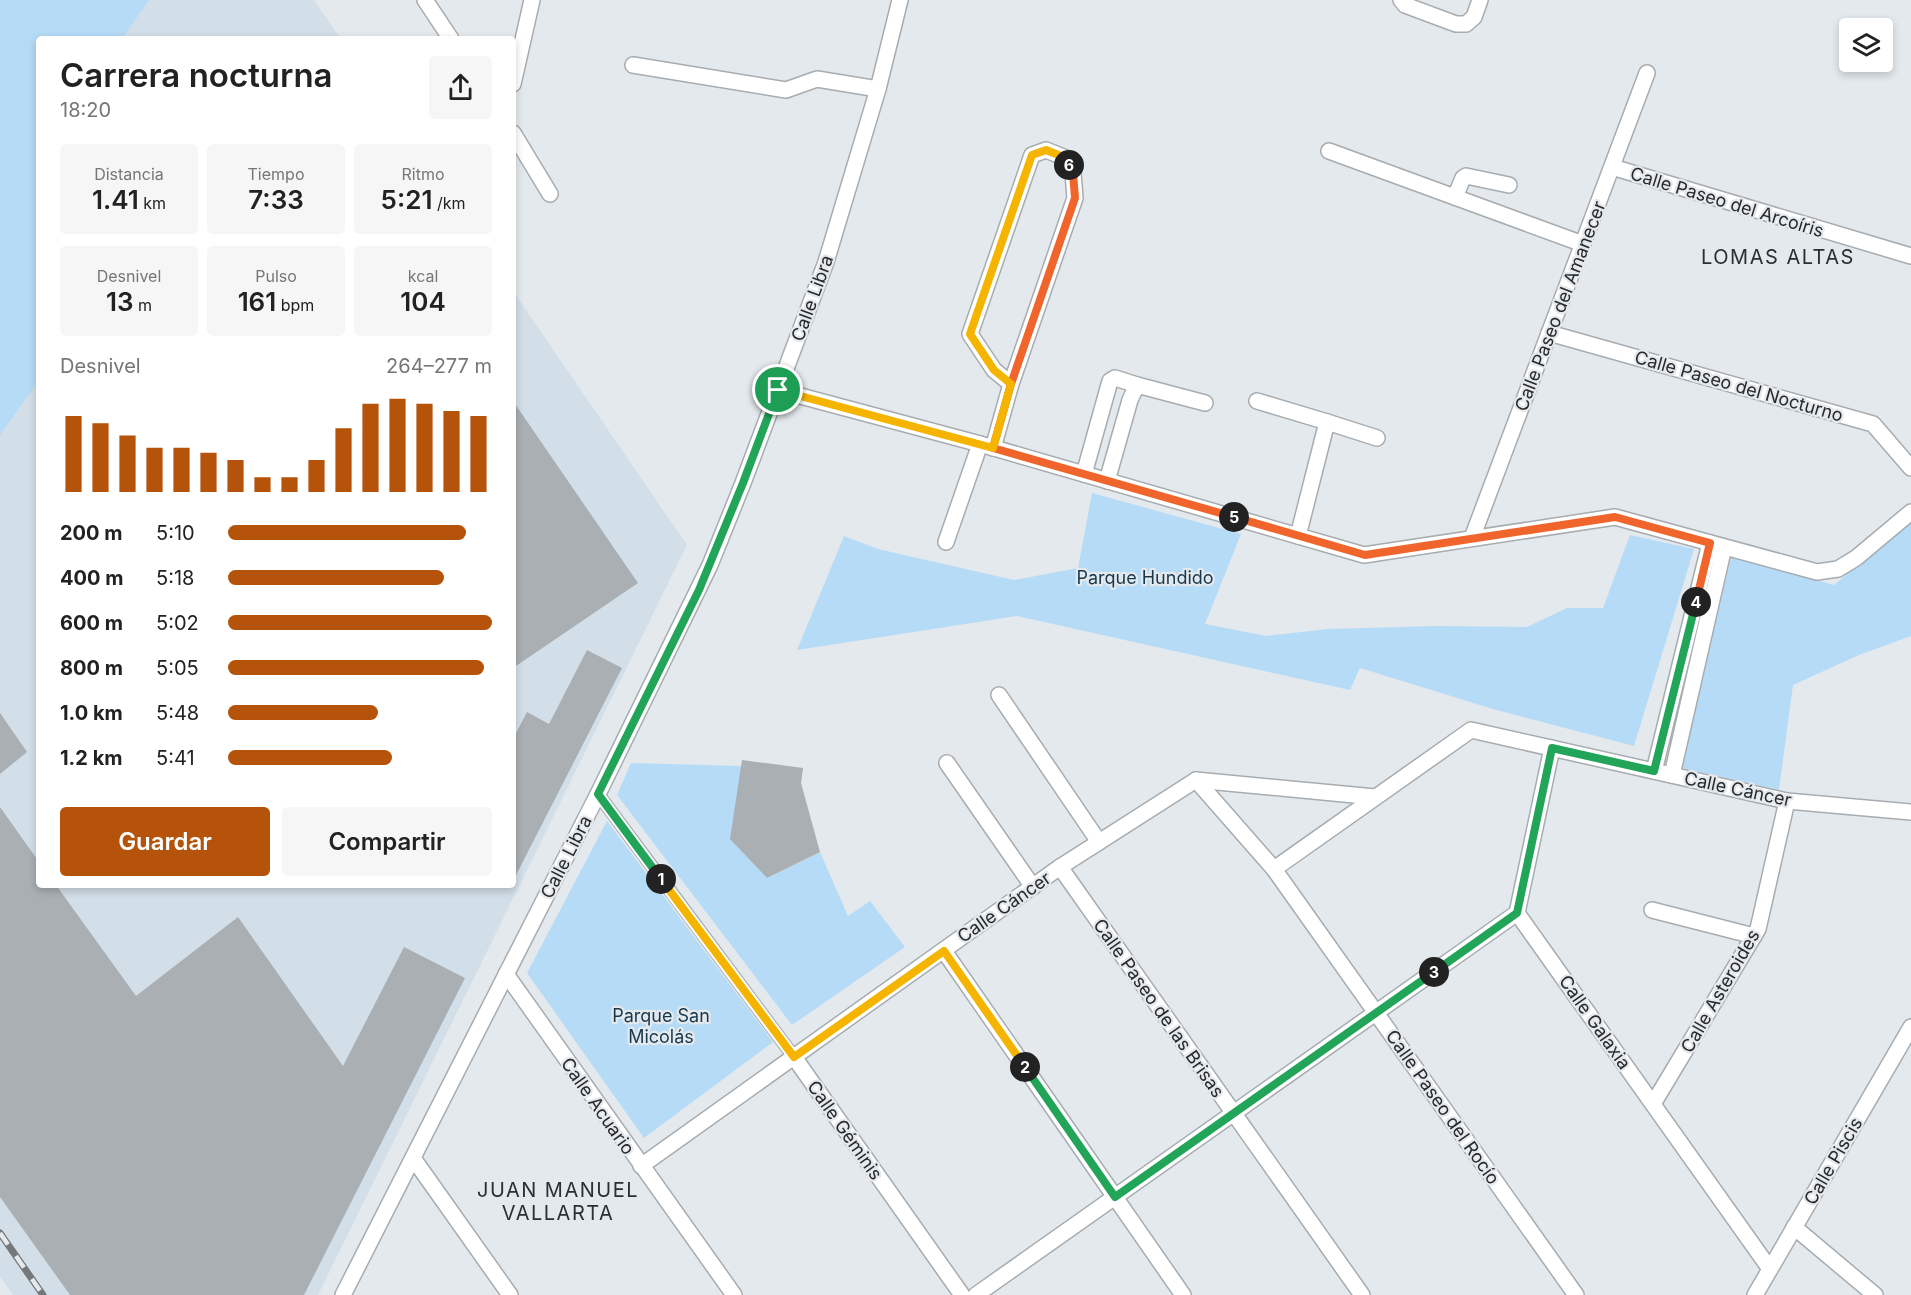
<!DOCTYPE html>
<html lang="es">
<head>
<meta charset="utf-8">
<style>
	:root { --surface:#fff; --page:#f6f6f6; --text:#222; --muted:#767676; --accent:#b45309 }
	body { margin:0; font-family:Inter,sans-serif; background:var(--page); color:var(--text); height:100vh; display:flex; flex-direction:column; font-size:22px; white-space:nowrap }
	* { box-sizing:border-box; margin:0 }
	p { font-size:20px; color:var(--muted) }
	.icon { flex:none; width:33px; height:33px; fill:none; stroke:currentColor; stroke-width:2; stroke-linecap:round; stroke-linejoin:round }
	.map { position:relative; flex:1; overflow:hidden }
	.drawer { position:absolute; left:36px; top:36px; width:480px; height:852px; display:flex; flex-direction:column; background:var(--surface); border-radius:6px; box-shadow:0 3px 9px #0003 }
	.drawer>* { flex:none }
	.fabs { position:absolute; left:1839px; top:18px; display:grid; gap:12px }
	.fabs a { display:grid; place-items:center; width:54px; height:54px; border-radius:6px; background:var(--surface); box-shadow:0 3px 9px #0003; font-size:30px }
	.pin { position:absolute; display:grid; place-items:center; width:51px; height:51px; color:#fff; margin:-26px; border:3px solid #fff; border-radius:50%; box-shadow:0 2px 6px #0007 }
	.km { position:absolute; width:30px; height:30px; margin:-15px; border-radius:50%; background:#222; color:#fff; font-size:16px; line-height:30px; text-align:center }
	.round { display:grid; place-items:center; flex:none; width:63px; height:63px; border-radius:6px; background:var(--page) }
	.summary { display:flex; align-items:center; justify-content:space-between; height:102px; padding:0 24px }
	h1 { font-size:33px; font-weight:600; line-height:45px }
	.stats { display:grid; grid-template-columns:repeat(3,1fr); gap:9px; height:102px; padding:6px 24px }
	.stats div { display:grid; align-content:center; border-radius:6px; background:var(--page); text-align:center }
	.stats b { font-size:26px; font-weight:600 }
	.stats small { font-size:16px; font-weight:400 }
	.stats p { font-size:16px }
	.chart { height:168px; padding:12px 24px }
	.chart p { display:flex; justify-content:space-between }
	.chart svg { width:100%; height:108px; margin-top:6px; stroke:var(--accent); stroke-width:6 }
	.action { display:flex; gap:12px; margin-top:auto; padding:12px 24px }
	.action a { flex:1; height:69px; border-radius:6px; background:var(--accent); color:#fff; font-size:24px; font-weight:600; line-height:69px; text-align:center }
	.action a+a { background:var(--page); color:var(--text) }
	ul { padding:0 24px; list-style:none; font-size:20px }
	li { display:grid; grid-template-columns:96px 72px 1fr; align-items:center; height:45px }
	li i { height:15px; border-radius:8px; background:var(--accent) }
	.map>svg:first-child { display:block }
	.built { fill:#d3dfe8 }
	.green { fill:#b6dbf7 }
	.building { fill:#aaafb3 }
	.lines { fill:none; stroke-linecap:round; stroke-linejoin:round }
	.pedestrian-casing { stroke:#a7acb0; stroke-width:14 }
	.minor-casing { stroke:#a7acb0; stroke-width:18 }
	.pedestrian { stroke:#fff; stroke-width:10 }
	.minor { stroke:#fff; stroke-width:15 }
	.rail-casing { stroke:#75787a; stroke-width:7 }
	.rail { stroke:#e4e9ed; stroke-width:4.5; stroke-dasharray:14; stroke-linecap:butt }
	.split-1-casing { stroke:#fff; stroke-width:12 }
	.split-2-casing { stroke:#fff; stroke-width:12 }
	.split-3-casing { stroke:#fff; stroke-width:12 }
	.split-4-casing { stroke:#fff; stroke-width:12 }
	.split-5-casing { stroke:#fff; stroke-width:12 }
	.split-6-casing { stroke:#fff; stroke-width:12 }
	.split-7-casing { stroke:#fff; stroke-width:12 }
	.split-1 { stroke:#22a559; stroke-width:8 }
	.split-2 { stroke:#f5b400; stroke-width:8 }
	.split-3 { stroke:#22a559; stroke-width:8 }
	.split-4 { stroke:#22a559; stroke-width:8 }
	.split-5 { stroke:#f0652b; stroke-width:8 }
	.split-6 { stroke:#f0652b; stroke-width:8 }
	.split-7 { stroke:#f5b400; stroke-width:8 }
	.labels { text-anchor:middle; dominant-baseline:central; stroke-width:4.5; stroke-linejoin:round; paint-order:stroke }
	.street-label { font-size:18px; fill:#27292a; stroke:#e4e9ed }
	.park-label { font-size:18px; fill:#18384d; stroke:#e4e9ed }
	.neighbourhood-label { font-size:20px; letter-spacing:1.5px; fill:#2a2f32; stroke:#e4e9ed }
</style>
</head>
<body>
<div class="map">
<svg width="1911" height="1295" viewBox="0 0 1911 1295">
	<rect width="100%" height="100%" fill="#e4e9ed"/>
	<!-- built -->
	<polygon class="built" points="0,0 314,0 341,39 39,39 39,885 513,885 513,291 687,545 318,1295 13,1295 0,1276"/>
	<!-- green -->
	<g class="green">
		<polygon points="0,0 149,0 122,39 39,39 39,380 0,435"/>
		<polygon points="1092,493 1241,534 1205,624 1266,636 1328,629 1437,626 1527,627 1567,608 1603,608 1630,535 1694,549 1634,746 1493,709 1360,668 1350,690 1017,616 797,650 844,536 878,549 1014,580 1078,568"/>
		<polygon points="1911,523 1911,636 1859,655 1793,685 1779,790 1682,768 1731,557 1834,585"/>
		<polygon points="631,763 741,766 767,878 820,852 848,916 870,901 905,947 792,1025 617,795"/>
		<polygon points="607,821 773,1042 644,1138 527,973"/>
	</g>
	<!-- building -->
	<g class="building">
		<polygon points="513,401 638,583 513,668"/>
		<polygon points="587,650 622,668 513,881 513,739 527,712 549,724"/>
		<polygon points="0,713 27,752 0,774"/>
		<polygon points="742,760 803,768 801,783 820,852 767,878 730,839"/>
		<polygon points="0,807 39,862 39,885 56,885 136,996 238,917 343,1066 404,947 465,978 304,1295 70,1295 0,1197"/>
	</g>
	<g class="lines">
		<!-- pedestrian casing -->
		<g class="pedestrian-casing">
			<polyline id="pedestrian" points="598,794 794,1057"/>
		</g>
		<!-- minor casing -->
		<g class="minor-casing">
			<g id="minor">
				<polyline points="425,0 451,39"/>
				<polyline points="1401,0 1405,5 1456,24 1466,24 1474,17 1480,0"/>
				<polyline points="633,65 786,90 817,79 878,89"/>
				<polyline points="513,84 532,0"/>
				<polyline points="513,133 550,194"/>
				<polyline points="1329,151 1583,244"/>
				<polyline points="1612,167 1911,256"/>
				<polyline points="1455,197 1463,178 1466,176 1509,185"/>
				<polyline points="1549,333 1873,424 1911,468"/>
				<polyline points="778,390 980,444 1364,555 1615,517 1817,572 1838,569 1856,558 1911,512"/>
				<polyline points="1257,401 1327,422"/>
				<polyline points="993,448 1011,384 1075,198 1073,173 1066,158 1046,150 1032,155 970,334 994,370 1011,384"/>
				<polyline points="1084,474 1110,381 1115,378 1137,385"/>
				<polyline points="1107,481 1130,400 1137,385 1205,403"/>
				<polyline points="1298,536 1327,422 1377,438"/>
				<polyline points="1472,538 1647,73"/>
				<polyline points="946,542 980,444"/>
				<polyline points="999,695 1099,842"/>
				<polyline points="1552,748 1517,913 1770,1269"/>
				<polyline points="947,763 1033,887"/>
				<polyline points="1654,771 1710,543"/>
				<polyline points="1672,775 1724,547"/>
				<polyline points="1196,780 1274,869 1576,1295"/>
				<polyline points="1060,867 1362,1295"/>
				<polyline points="1274,869 1471,730 1787,801 1911,812"/>
				<polyline points="1652,910 1754,936"/>
				<polyline points="944,951 1183,1295"/>
				<polyline points="506,974 734,1295"/>
				<polyline points="794,1057 962,1295"/>
				<polyline points="1653,1104 1758,929 1787,801"/>
				<polyline points="413,1158 510,1295"/>
				<polyline points="641,1166 1060,867 1196,780 1375,797"/>
				<polyline points="1794,1227 1875,1295"/>
				<polyline points="343,1295 598,794 710,565 743,483 826,262 878,89 900,0"/>
				<polyline points="976,1295 1517,913"/>
				<polyline points="1755,1295 1911,1027"/>
			</g>
		</g>
		<!-- pedestrian -->
		<use href="#pedestrian" class="pedestrian"/>
		<!-- minor -->
		<use href="#minor" class="minor"/>
		<!-- rail casing -->
		<g class="rail-casing">
			<polyline id="rail" points="0,1233 43,1295"/>
		</g>
		<!-- rail -->
		<use href="#rail" class="rail"/>
	</g>
	<g class="lines">
		<!-- split-1 casing -->
		<g class="split-1-casing">
			<polyline id="split-1" points="661,879 598,794 699,590 743,483 778,390"/>
		</g>
		<!-- split-2 casing -->
		<g class="split-2-casing">
			<polyline id="split-2" points="661,879 794,1057 944,951 1025,1067"/>
		</g>
		<!-- split-3 casing -->
		<g class="split-3-casing">
			<polyline id="split-3" points="1025,1067 1115,1197 1434,972"/>
		</g>
		<!-- split-4 casing -->
		<g class="split-4-casing">
			<polyline id="split-4" points="1434,972 1517,913 1552,748 1654,771 1696,602"/>
		</g>
		<!-- split-5 casing -->
		<g class="split-5-casing">
			<polyline id="split-5" points="1234,517 1365,555 1615,517 1710,543 1696,602"/>
		</g>
		<!-- split-6 casing -->
		<g class="split-6-casing">
			<polyline id="split-6" points="1069,165 1073,173 1075,198 1011,384 993,448 1234,517"/>
		</g>
		<!-- split-7 casing -->
		<g class="split-7-casing">
			<polyline id="split-7" points="778,390 993,448 1011,384 994,370 970,334 1032,155 1046,150 1066,158 1069,165"/>
		</g>
		<!-- split-1 -->
		<use href="#split-1" class="split-1"/>
		<!-- split-2 -->
		<use href="#split-2" class="split-2"/>
		<!-- split-3 -->
		<use href="#split-3" class="split-3"/>
		<!-- split-4 -->
		<use href="#split-4" class="split-4"/>
		<!-- split-5 -->
		<use href="#split-5" class="split-5"/>
		<!-- split-6 -->
		<use href="#split-6" class="split-6"/>
		<!-- split-7 -->
		<use href="#split-7" class="split-7"/>
	</g>
	<g class="labels">
		<!-- street labels -->
		<g class="street-label">
			<text transform="translate(1727 202) rotate(17)">Calle Paseo del Arcoíris</text>
			<text transform="translate(812 298) rotate(-70)">Calle Libra</text>
			<text transform="translate(1560 306) rotate(-69)">Calle Paseo del Amanecer</text>
			<text transform="translate(1739 386) rotate(16)">Calle Paseo del Nocturno</text>
			<text transform="translate(1738 789) rotate(12)">Calle Cáncer</text>
			<text transform="translate(566 857) rotate(-63)">Calle Libra</text>
			<text transform="translate(1004 907) rotate(-35)">Calle Cáncer</text>
			<text transform="translate(1720 991) rotate(-60)">Calle Asteroides</text>
			<text transform="translate(1159 1008) rotate(55)">Calle Paseo de las Brisas</text>
			<text transform="translate(1595 1022) rotate(55)">Calle Galaxia</text>
			<text transform="translate(598 1106) rotate(55)">Calle Acuario</text>
			<text transform="translate(1443 1107) rotate(55)">Calle Paseo del Rocío</text>
			<text transform="translate(845 1130) rotate(55)">Calle Géminis</text>
			<text transform="translate(1833 1161) rotate(-60)">Calle Piscis</text>
		</g>
		<!-- park labels -->
		<g class="park-label">
			<text x="1145" y="577">Parque Hundido</text>
			<text x="661" y="1015">Parque San<tspan x="661" dy="21">Micolás</tspan></text>
		</g>
		<!-- neighbourhood labels -->
		<g class="neighbourhood-label">
			<text x="1778" y="257">LOMAS ALTAS</text>
			<text x="558" y="1190">JUAN MANUEL<tspan x="558" dy="23">VALLARTA</tspan></text>
		</g>
	</g>
</svg>
<div class="fabs">
<a><svg class="icon" aria-label="layers" viewBox="0 0 24 24"><path d="M12 4l9 5-9 5-9-5zM3 14l9 5 9-5"/></svg></a>
</div>
<div class="pin" style="left:778px;top:390px;background:#1e9e55"><svg class="icon" aria-label="arrive" viewBox="0 0 24 24"><path d="M6 21V4h12l-3 4 3 4H6"/></svg></div>
<b class="km" style="left:661px;top:879px">1</b>
<b class="km" style="left:1025px;top:1067px">2</b>
<b class="km" style="left:1434px;top:972px">3</b>
<b class="km" style="left:1696px;top:602px">4</b>
<b class="km" style="left:1234px;top:517px">5</b>
<b class="km" style="left:1069px;top:165px">6</b>
<section class="drawer">
<div class="summary"><div><h1>Carrera nocturna</h1><p>18:20</p></div><a class="round"><svg class="icon" aria-label="share" viewBox="0 0 24 24"><path d="M12 15V3M7 8l5-5 5 5M5 13v7h14v-7"/></svg></a></div>
<div class="stats">
<div><p>Distancia</p><b>1.41<small> km</small></b></div>
<div><p>Tiempo</p><b>7:33</b></div>
<div><p>Ritmo</p><b>5:21<small> /km</small></b></div>
</div>
<div class="stats">
<div><p>Desnivel</p><b>13<small> m</small></b></div>
<div><p>Pulso</p><b>161<small> bpm</small></b></div>
<div><p>kcal</p><b>104</b></div>
</div>
<div class="chart"><p><span>Desnivel</span>264–277 m</p>
<svg viewBox="0 0 160 44" preserveAspectRatio="none"><path d="M5 44V13M15 44V16M25 44V21M35 44V26M45 44V26M55 44V28M65 44V31M75 44V38M85 44V38M95 44V31M105 44V18M115 44V8M125 44V6M135 44V8M145 44V11M155 44V13"/></svg>
</div>
<ul>
<li><b>200 m</b>5:10<i style="width:90%"></i></li>
<li><b>400 m</b>5:18<i style="width:82%"></i></li>
<li><b>600 m</b>5:02<i style="width:100%"></i></li>
<li><b>800 m</b>5:05<i style="width:97%"></i></li>
<li><b>1.0 km</b>5:48<i style="width:57%"></i></li>
<li><b>1.2 km</b>5:41<i style="width:62%"></i></li>
</ul>
<div class="action"><a>Guardar</a><a>Compartir</a></div>
</section>
</div>
</body>
</html>
